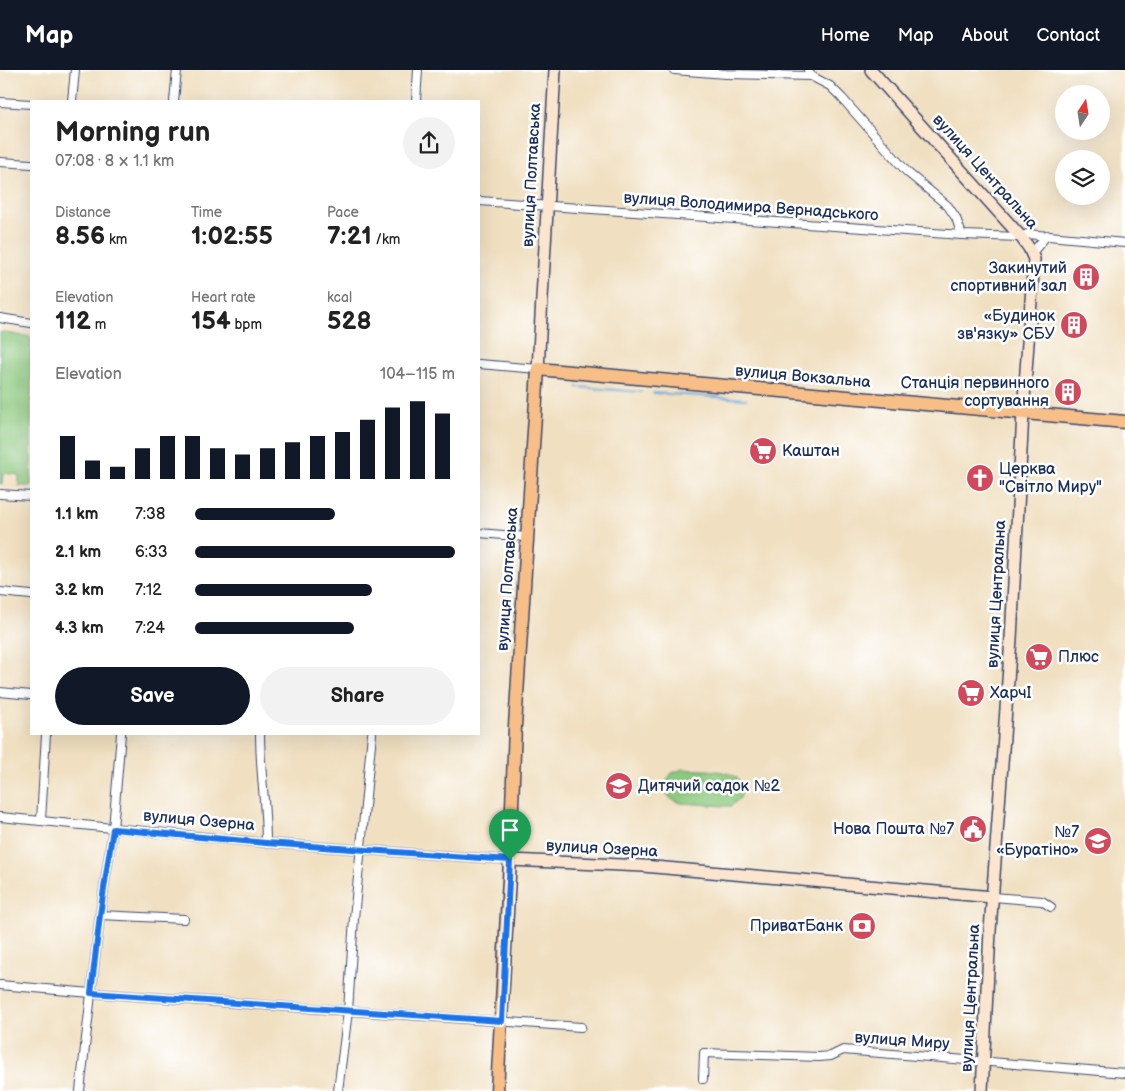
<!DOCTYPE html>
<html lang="en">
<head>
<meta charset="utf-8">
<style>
	:root { --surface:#fff; --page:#f2f2f2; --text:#222; --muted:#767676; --accent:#111827 }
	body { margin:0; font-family:"Balsamiq Sans",sans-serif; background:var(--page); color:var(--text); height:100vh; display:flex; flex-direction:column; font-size:19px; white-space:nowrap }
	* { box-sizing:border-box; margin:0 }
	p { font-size:16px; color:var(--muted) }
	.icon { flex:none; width:28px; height:28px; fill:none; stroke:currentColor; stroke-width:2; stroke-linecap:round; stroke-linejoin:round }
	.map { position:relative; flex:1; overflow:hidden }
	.sheet { position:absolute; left:30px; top:30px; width:450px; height:635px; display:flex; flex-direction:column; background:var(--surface); border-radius:0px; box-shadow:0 5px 20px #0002 }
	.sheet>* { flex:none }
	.needle { width:32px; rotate:12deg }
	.tools { position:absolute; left:1055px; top:15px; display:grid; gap:10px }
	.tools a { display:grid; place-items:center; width:55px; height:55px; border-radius:50%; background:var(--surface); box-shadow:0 5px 20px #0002; font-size:25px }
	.pin { position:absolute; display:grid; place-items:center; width:42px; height:42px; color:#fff; margin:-51px -21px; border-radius:50% 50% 50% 0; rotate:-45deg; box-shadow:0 0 5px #0007 }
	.pin .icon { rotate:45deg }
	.round { display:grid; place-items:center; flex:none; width:52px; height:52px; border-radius:26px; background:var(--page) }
	.overview { display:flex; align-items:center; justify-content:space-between; height:85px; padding:0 25px }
	h1 { font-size:28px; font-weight:800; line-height:38px }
	.figures { display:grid; grid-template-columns:repeat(3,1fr); gap:8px; height:85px; padding:5px 25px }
	.figures div { display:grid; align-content:center }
	.figures b { font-size:25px; font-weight:800 }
	.figures small { font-size:14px; font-weight:400 }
	.figures p { font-size:14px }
	.chart { height:140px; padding:10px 25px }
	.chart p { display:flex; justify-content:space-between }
	.chart svg { width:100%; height:90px; margin-top:5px; stroke:var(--accent); stroke-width:6 }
	.button { display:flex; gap:10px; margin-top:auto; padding:10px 25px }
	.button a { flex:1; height:58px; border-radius:30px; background:var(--accent); color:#fff; font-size:20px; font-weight:800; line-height:58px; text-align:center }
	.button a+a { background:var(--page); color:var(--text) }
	ul { padding:0 25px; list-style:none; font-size:16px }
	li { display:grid; grid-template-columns:80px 60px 1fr; align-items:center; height:38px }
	li i { height:12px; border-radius:6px; background:var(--accent) }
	header { display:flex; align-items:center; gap:30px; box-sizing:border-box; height:70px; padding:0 25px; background:var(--accent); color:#fff }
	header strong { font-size:24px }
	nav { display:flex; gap:28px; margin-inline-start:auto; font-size:18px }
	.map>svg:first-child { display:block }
	.green { fill:#8cc87e; stroke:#547c6e }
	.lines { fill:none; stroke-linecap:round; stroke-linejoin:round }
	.stream { stroke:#69aadd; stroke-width:2 }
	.street-casing { stroke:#3b496d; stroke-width:10 }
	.secondary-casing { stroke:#3b496d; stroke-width:14 }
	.primary-casing { stroke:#3b496d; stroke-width:15 }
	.street { stroke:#fff; stroke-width:8 }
	.secondary { stroke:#fce5cf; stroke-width:11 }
	.primary { stroke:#f7be87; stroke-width:12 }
	.route-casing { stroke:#fff; stroke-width:10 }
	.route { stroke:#1a73e8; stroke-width:6 }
	.labels { text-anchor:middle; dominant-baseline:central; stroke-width:5; stroke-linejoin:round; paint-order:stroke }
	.street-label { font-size:16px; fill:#1b2f5e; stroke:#fff }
	.poi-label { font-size:16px; fill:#1b2f5e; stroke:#fff; text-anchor:end }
</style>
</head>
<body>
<header>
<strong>Map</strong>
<nav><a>Home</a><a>Map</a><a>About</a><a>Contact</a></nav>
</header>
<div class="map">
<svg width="1125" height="1021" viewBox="0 0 1125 1021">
	<rect width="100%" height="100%" fill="#fff"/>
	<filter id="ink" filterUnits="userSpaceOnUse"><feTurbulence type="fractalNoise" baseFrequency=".02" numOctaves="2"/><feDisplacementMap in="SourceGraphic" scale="10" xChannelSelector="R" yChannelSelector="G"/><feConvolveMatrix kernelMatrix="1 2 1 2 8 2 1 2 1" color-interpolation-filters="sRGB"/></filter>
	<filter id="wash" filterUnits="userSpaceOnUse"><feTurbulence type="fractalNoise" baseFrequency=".0096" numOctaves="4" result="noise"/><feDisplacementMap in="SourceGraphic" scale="20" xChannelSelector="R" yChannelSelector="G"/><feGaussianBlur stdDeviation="1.12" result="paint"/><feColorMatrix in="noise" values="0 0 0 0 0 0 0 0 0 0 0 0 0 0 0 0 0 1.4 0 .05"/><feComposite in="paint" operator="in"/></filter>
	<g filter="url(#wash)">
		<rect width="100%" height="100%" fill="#f0dfc0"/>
		<!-- green -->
		<g class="green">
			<polygon points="0,262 31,267 31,416 19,416 19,405 3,403 2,414 0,414"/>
			<path d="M683 699C702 701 753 696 740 728L731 736H725L681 733 671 729 667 724 665 713 672 703Z"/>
		</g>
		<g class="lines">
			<!-- stream -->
			<g class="stream">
				<polyline points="577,317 641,322"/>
				<polyline points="653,323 746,329"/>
			</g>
		</g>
	</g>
	<g filter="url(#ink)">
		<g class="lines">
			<!-- street casing -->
			<g class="street-casing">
				<g id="street">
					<polyline points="674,0 726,4 811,6"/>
					<polyline points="808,0 811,6 830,16 842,28 907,102 948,136 956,148 962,165"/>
					<polyline points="72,31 75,0"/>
					<polyline points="174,31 177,0"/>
					<polyline points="416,31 418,0"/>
					<polyline points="0,32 31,34"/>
					<polyline points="0,92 31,94"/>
					<polyline points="479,131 962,165 1021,167 1027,164 1125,173"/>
					<polyline points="1032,183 1047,165"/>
					<polyline points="0,248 31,253"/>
					<polyline points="479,294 538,299"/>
					<polyline points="0,424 31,426"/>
					<polyline points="479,463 527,467"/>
					<polyline points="0,522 31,525"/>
					<polyline points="0,622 31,625"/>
					<path d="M260 664C260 700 266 736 266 773"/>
					<polyline points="0,747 266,773 510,790"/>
					<polyline points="41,751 46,664"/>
					<polyline points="993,827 1042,831 1051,837"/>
					<polyline points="100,845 184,849"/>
					<polyline points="0,915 91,923 581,957"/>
					<polyline points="703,1009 704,983 819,987 831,986 843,980 1125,1003"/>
					<polyline points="80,1021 100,845 113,759 121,664"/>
					<polyline points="338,1021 348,941 354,848 372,664"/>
				</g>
			</g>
			<!-- secondary casing -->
			<g class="secondary-casing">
				<g id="secondary">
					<polyline points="871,0 1021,167 1029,178 1034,189 1023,343 1011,569 990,861 982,1021"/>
					<polyline points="538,299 555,0"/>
					<polyline points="510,790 643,796 993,827"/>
				</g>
			</g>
			<!-- primary casing -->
			<g class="primary-casing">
				<polyline id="primary" points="497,1021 510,790 515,656 538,299 1125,352"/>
			</g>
			<!-- street -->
			<use href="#street" class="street"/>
			<!-- secondary -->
			<use href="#secondary" class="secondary"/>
			<!-- primary -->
			<use href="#primary" class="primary"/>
		</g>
	</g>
	<g class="lines" filter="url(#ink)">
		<!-- route casing -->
		<g class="route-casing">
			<polygon id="route" points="113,759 266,773 510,790 502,951 91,923 100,845"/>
		</g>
		<!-- route -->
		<use href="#route" class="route"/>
	</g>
	<!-- icons -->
	<defs>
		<g id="building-disc" transform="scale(1.4375)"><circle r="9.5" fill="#d1495b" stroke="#fff"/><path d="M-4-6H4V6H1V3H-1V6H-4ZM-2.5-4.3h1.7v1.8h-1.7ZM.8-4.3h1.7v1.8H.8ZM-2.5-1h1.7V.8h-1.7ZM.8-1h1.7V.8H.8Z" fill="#fff"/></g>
		<g id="supermarket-disc" transform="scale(1.4375)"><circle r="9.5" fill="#d1495b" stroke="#fff"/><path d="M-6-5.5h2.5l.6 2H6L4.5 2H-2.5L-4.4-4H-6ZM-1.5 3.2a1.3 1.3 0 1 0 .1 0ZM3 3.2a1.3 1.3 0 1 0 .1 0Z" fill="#fff"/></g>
		<g id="church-disc" transform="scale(1.4375)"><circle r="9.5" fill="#d1495b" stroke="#fff"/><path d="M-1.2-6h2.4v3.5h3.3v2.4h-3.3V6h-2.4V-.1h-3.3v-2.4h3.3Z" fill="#fff"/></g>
		<g id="school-disc" transform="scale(1.4375)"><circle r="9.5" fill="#d1495b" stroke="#fff"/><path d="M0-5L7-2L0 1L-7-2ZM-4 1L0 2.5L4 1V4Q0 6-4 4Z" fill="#fff"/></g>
		<g id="civic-disc" transform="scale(1.4375)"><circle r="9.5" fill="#d1495b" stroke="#fff"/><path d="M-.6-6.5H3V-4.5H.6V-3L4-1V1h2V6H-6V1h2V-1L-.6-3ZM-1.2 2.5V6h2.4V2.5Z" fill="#fff"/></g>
		<g id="bank-disc" transform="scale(1.4375)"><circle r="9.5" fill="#d1495b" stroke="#fff"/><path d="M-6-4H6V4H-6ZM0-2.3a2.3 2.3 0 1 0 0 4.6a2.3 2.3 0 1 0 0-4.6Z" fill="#fff"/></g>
	</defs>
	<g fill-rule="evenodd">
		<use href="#building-disc" x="1086" y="207"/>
		<use href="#building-disc" x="1074" y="255"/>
		<use href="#building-disc" x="1068" y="322"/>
		<use href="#supermarket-disc" x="763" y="381"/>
		<use href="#church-disc" x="980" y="408"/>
		<use href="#supermarket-disc" x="1039" y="587"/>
		<use href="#supermarket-disc" x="971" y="623"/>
		<use href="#school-disc" x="619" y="716"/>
		<use href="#civic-disc" x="973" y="759"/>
		<use href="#school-disc" x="1098" y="771"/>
		<use href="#bank-disc" x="862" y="856"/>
	</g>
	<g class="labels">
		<!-- street labels -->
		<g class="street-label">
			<text transform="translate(985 102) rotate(48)">вулиця Центральна</text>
			<text transform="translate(532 105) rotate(-87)">вулиця Полтавська</text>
			<text transform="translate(751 137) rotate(4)">вулиця Володимира Вернадського</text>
			<text transform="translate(803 307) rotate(5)">вулиця Вокзальна</text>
			<text transform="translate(508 509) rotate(-86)">вулиця Полтавська</text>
			<text transform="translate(997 524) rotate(-87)">вулиця Центральна</text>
			<text transform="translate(199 751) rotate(5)">вулиця Озерна</text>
			<text transform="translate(602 779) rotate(3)">вулиця Озерна</text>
			<text transform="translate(971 928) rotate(-87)">вулиця Центральна</text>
			<text transform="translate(902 971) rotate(4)">вулиця Миру</text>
		</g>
		<!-- poi labels -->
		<g class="poi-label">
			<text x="1067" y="198">Закинутий<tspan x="1067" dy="18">спортивний зал</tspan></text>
			<text x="1055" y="246">«Будинок<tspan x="1055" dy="18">зв'язку» СБУ</tspan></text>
			<text x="1049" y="313">Станція первинного<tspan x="1049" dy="18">сортування</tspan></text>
			<text x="782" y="381" text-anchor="start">Каштан</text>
			<text x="999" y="399" text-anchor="start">Церква<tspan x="999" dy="18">"Світло Миру"</tspan></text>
			<text x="1058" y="587" text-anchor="start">Плюс</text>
			<text x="990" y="623" text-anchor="start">ХарчI</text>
			<text x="638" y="716" text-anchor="start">Дитячий садок №2</text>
			<text x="954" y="759">Нова Пошта №7</text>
			<text x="1079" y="762">№7<tspan x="1079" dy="18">«Буратіно»</tspan></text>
			<text x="843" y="856">ПриватБанк</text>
		</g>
	</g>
</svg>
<div class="tools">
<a><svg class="needle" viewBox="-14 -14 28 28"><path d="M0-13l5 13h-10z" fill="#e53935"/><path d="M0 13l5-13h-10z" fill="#767676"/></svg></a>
<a><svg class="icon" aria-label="layers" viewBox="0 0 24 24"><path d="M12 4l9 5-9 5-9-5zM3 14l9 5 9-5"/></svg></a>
</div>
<div class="pin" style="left:510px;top:790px;background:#1e9e55"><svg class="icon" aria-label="arrive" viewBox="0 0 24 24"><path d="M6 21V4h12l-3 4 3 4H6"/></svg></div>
<section class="sheet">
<div class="overview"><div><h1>Morning run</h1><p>07:08 · 8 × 1.1 km</p></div><a class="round"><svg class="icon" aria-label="share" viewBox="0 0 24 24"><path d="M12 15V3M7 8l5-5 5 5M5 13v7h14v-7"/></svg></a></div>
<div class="figures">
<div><p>Distance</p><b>8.56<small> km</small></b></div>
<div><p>Time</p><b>1:02:55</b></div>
<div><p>Pace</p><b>7:21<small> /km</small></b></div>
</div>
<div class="figures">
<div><p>Elevation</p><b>112<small> m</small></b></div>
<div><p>Heart rate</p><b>154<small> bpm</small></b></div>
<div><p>kcal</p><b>528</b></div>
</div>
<div class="chart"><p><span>Elevation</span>104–115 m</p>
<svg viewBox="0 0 160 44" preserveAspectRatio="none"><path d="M5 44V23M15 44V35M25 44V38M35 44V29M45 44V23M55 44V23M65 44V29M75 44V32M85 44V29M95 44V26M105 44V23M115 44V21M125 44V15M135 44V9M145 44V6M155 44V12"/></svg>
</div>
<ul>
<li><b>1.1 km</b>7:38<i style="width:54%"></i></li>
<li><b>2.1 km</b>6:33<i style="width:100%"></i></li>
<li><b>3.2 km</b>7:12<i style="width:68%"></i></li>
<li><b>4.3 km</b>7:24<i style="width:61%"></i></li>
</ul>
<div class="button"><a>Save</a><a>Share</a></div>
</section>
</div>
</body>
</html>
